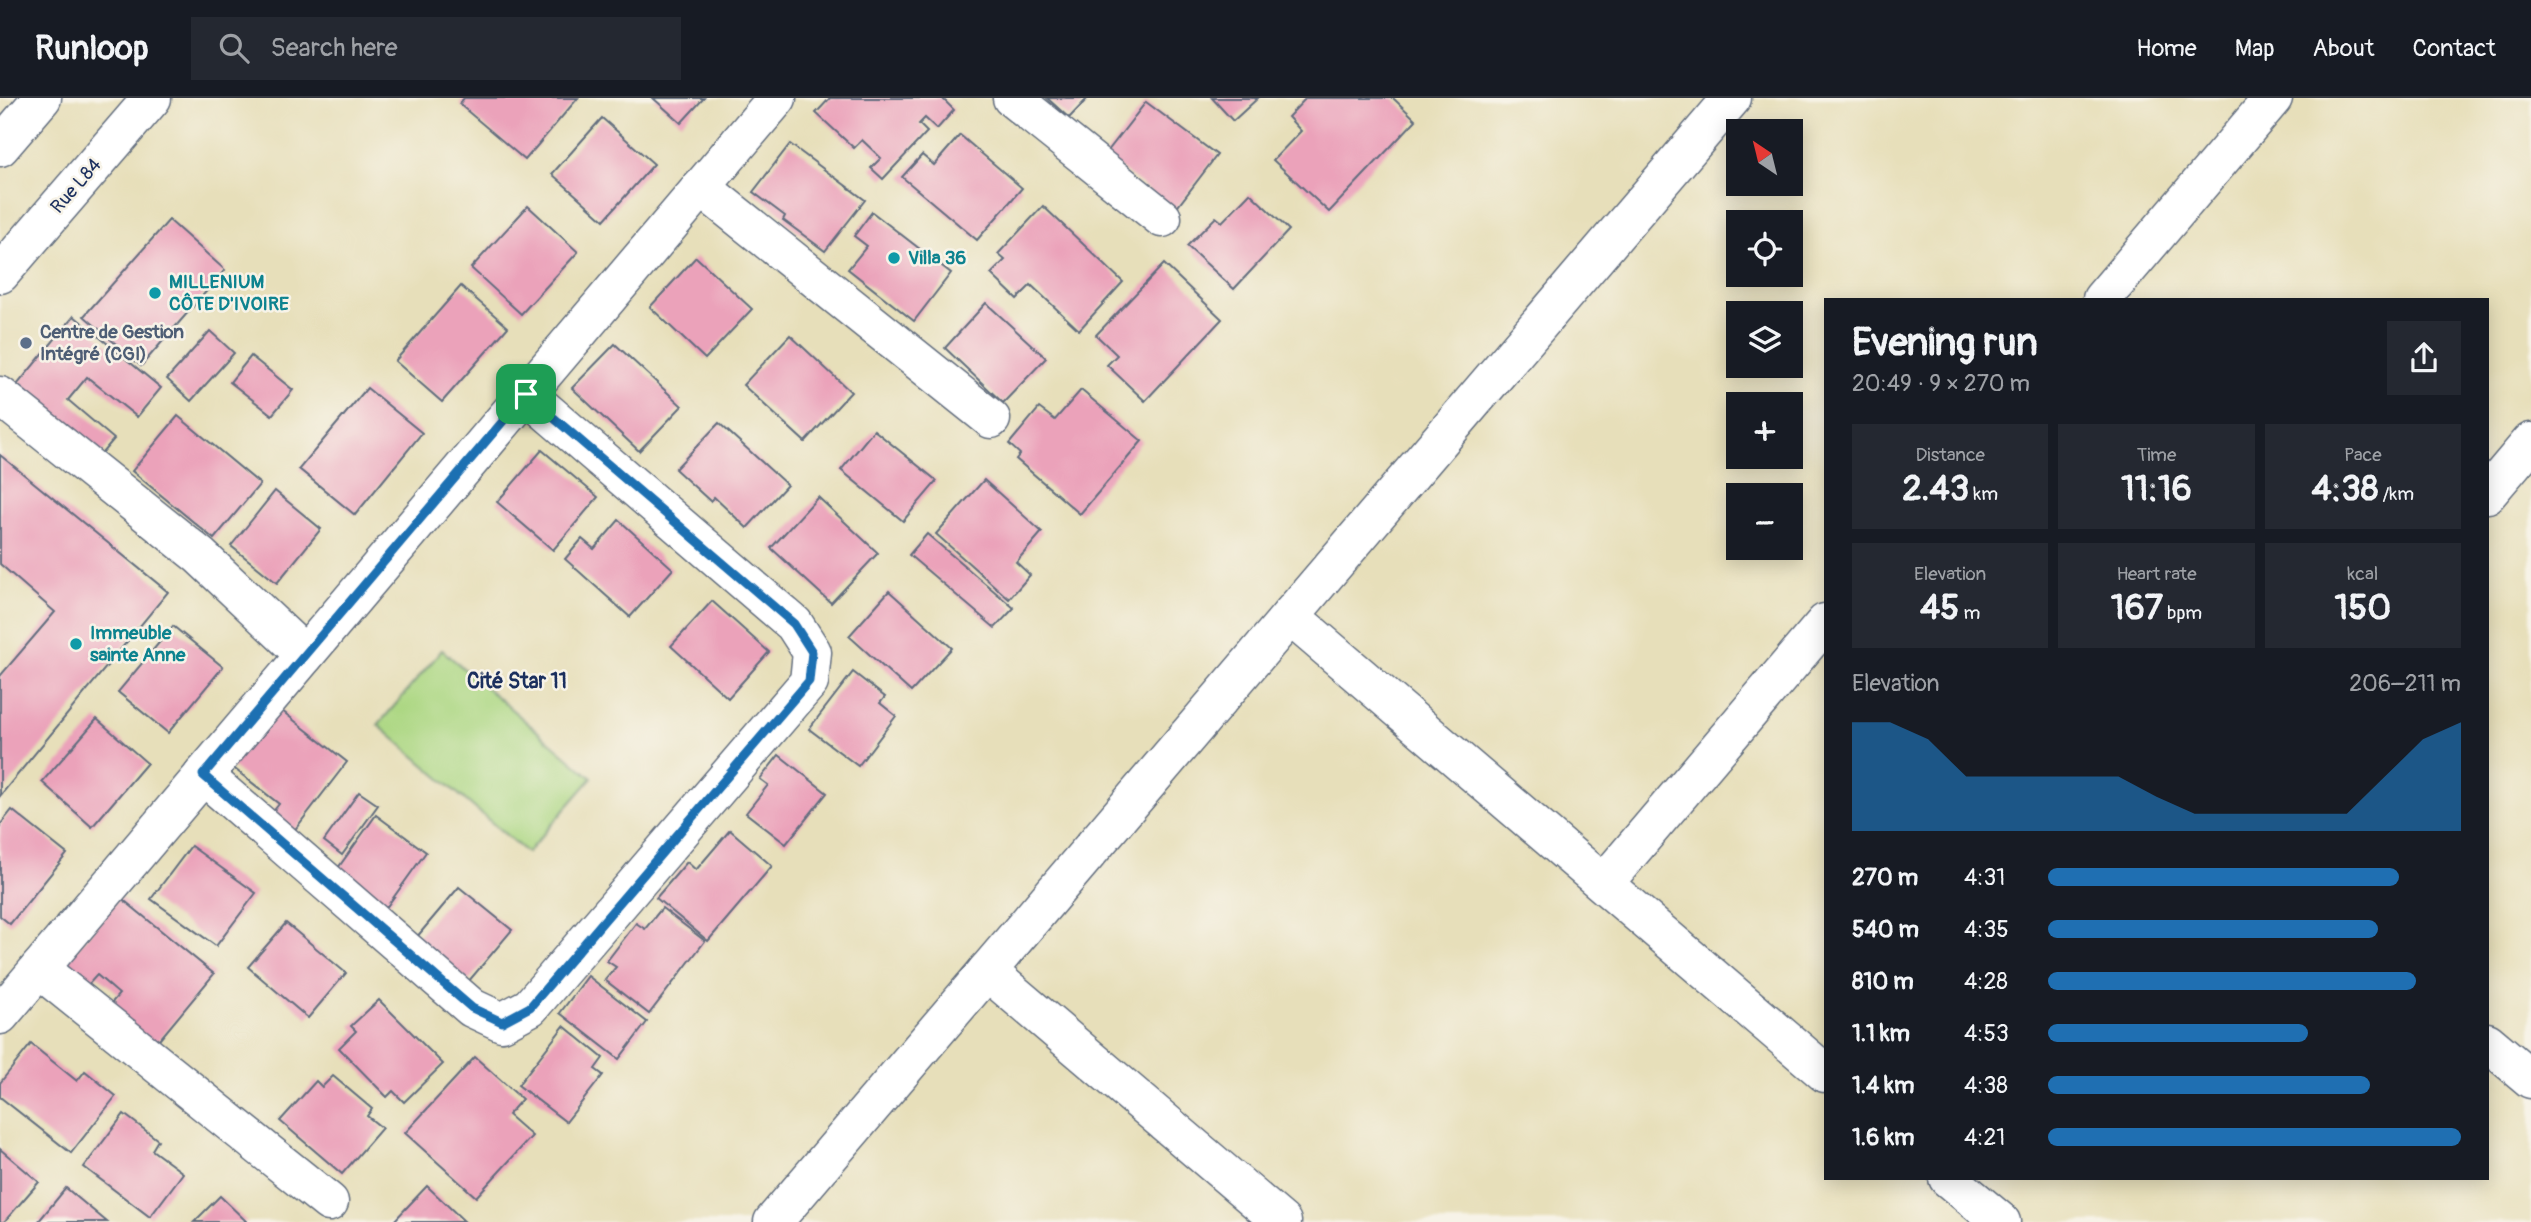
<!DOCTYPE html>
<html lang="en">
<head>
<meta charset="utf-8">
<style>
	:root { --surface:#171b24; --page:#242831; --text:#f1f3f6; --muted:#9ea1a6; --line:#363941; --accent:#1f6fb2 }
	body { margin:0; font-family:Pangolin,sans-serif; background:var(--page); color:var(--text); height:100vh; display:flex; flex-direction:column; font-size:26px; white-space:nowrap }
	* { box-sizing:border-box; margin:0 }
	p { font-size:23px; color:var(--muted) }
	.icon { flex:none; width:38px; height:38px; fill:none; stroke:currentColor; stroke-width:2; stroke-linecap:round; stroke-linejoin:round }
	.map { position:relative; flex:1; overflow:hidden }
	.details { position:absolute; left:1824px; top:200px; width:665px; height:882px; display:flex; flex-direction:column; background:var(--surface); border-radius:0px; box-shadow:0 4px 18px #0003 }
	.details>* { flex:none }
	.needle { width:46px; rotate:325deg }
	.controls { position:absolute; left:1726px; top:21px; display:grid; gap:14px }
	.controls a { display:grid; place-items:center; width:77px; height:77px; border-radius:0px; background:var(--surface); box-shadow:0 4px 18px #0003; font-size:35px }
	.pin { position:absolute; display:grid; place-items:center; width:60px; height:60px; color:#fff; margin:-30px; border-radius:14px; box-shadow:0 4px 10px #0006 }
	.round { display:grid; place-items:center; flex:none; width:74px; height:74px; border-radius:0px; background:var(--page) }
	.head { display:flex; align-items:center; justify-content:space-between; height:119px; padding:0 28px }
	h1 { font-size:38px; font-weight:700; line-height:52px }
	.metrics { display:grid; grid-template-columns:repeat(3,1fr); gap:10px; height:119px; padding:7px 28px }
	.metrics div { display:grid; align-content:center; border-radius:0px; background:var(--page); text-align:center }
	.metrics b { font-size:35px; font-weight:700 }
	.metrics small { font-size:19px; font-weight:400 }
	.metrics p { font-size:19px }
	.chart { height:196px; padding:14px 28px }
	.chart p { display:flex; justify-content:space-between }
	.chart svg { width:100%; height:126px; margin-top:7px; fill:var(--accent); opacity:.7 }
	ul { padding:0 28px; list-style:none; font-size:23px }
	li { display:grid; grid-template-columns:112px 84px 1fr; align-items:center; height:52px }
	li i { height:18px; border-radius:9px; background:var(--accent) }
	header { display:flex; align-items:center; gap:42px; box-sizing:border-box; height:98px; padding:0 35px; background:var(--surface); border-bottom:2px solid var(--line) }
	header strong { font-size:33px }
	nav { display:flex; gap:38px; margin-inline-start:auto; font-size:24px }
	.search { width:490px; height:63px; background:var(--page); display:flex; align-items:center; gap:18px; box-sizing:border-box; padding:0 24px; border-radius:0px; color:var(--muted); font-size:26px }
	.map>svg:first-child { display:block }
	.green { fill:#acd782; stroke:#648370; stroke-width:2 }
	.building { fill:#eba2ba }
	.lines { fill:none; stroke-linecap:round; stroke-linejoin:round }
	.street-casing { stroke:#626d7e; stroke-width:41 }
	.secondary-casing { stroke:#626d7e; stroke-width:41 }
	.street { stroke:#fff; stroke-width:38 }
	.secondary { stroke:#fff; stroke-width:38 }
	.route-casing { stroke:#fff; stroke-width:14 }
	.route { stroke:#1f6fb2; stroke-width:9 }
	.culture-dot { fill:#0f9aa8; stroke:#f7f3e8; stroke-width:2.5 }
	.service-dot { fill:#5c6f8a; stroke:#f7f3e8; stroke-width:2.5 }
	.labels { text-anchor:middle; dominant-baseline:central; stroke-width:5; stroke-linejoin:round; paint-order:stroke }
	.street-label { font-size:19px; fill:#1b2f5e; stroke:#f7f3e8 }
	.culture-label { font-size:19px; font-weight:bold; fill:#0d838f; stroke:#f7f3e8; text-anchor:start }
	.service-label { font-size:19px; font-weight:bold; fill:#4e5e75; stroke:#f7f3e8; text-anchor:start }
	.neighbourhood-label { font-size:21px; font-weight:bold; fill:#1b2f5e; stroke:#f7f3e8 }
</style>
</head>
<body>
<header>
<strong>Runloop</strong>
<div class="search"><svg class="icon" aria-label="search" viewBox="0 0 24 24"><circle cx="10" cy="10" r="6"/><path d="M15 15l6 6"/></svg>Search here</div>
<nav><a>Home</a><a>Map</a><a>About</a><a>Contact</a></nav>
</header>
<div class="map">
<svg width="2531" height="1124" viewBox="0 0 2531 1124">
	<rect width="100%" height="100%" fill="#f7f3e8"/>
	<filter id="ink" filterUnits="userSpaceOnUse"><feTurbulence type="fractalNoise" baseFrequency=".0143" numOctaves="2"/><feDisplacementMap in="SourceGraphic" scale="14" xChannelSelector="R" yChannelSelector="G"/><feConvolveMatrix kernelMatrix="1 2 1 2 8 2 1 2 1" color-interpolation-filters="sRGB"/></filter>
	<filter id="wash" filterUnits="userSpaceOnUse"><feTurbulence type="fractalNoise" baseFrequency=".00686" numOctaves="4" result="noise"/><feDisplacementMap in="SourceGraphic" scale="28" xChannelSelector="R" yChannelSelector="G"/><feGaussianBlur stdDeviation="1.57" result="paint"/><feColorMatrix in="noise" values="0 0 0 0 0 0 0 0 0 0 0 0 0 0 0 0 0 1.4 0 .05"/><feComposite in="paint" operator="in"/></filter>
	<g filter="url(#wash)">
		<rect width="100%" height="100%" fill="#e7dfba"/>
		<!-- green -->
		<polygon class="green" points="442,552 592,680 527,755 378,627"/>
		<g id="blocks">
			<!-- building -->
			<g class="building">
				<polygon points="464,0 578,0 525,62 459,6"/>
				<polygon points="653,0 704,0 681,25"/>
				<polygon points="830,0 942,0 954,12 937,31 925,20 919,26 927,34 883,81 871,70 881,60 862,42 854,50 816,15"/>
				<polygon points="1047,0 1088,0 1069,20"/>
				<polygon points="1212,0 1258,0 1233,23"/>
				<polygon points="1306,0 1393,0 1416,22 1329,114 1273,62 1301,33 1288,19"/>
				<polygon points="1146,4 1217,57 1175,112 1104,58"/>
				<polygon points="602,20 654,66 604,122 552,76"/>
				<polygon points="960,37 1022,90 977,142 902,79 922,57 934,67"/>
				<polygon points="790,46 865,102 825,153 783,122 785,118 753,94"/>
				<polygon points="1250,95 1289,132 1234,191 1187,148 1216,119 1222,124"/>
				<polygon points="528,108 578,154 521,216 471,170"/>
				<polygon points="1043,108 1123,184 1079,232 1031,187 1017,201 991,176 1005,162 998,156"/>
				<polygon points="872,114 951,175 914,223 848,171 867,148 854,138"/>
				<polygon points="169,122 225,172 141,268 84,218"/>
				<polygon points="696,159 752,211 705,261 650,209"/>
				<polygon points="1164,166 1222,221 1145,303 1107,267 1117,257 1096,237"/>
				<polygon points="461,188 508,229 442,304 395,263"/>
				<polygon points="986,205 1046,260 1003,305 945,250"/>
				<polygon points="74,218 161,290 137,319 87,279 68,302 114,341 96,362 12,293"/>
				<polygon points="210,233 234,255 191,303 167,281"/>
				<polygon points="790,237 851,294 805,344 743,287"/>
				<polygon points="615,246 682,308 639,353 572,290"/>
				<polygon points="251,258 293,292 272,317 230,284"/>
				<polygon points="367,290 422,335 355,417 299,371"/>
				<polygon points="1081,292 1142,343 1080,416 1016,361 1020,356 1009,346 1039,310 1055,322"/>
				<polygon points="178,318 260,386 214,441 132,373"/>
				<polygon points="719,325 787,387 747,430 714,399 710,403 675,371"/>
				<polygon points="874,332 937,383 903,423 841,372"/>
				<polygon points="542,352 598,399 553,452 497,404"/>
				<polygon points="0,357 168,494 0,698 0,578 55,514 0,466"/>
				<polygon points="984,382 1042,434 1016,464 1030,477 1009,501 936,436"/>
				<polygon points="275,393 321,431 277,485 231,448"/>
				<polygon points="818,399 878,455 831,505 771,450"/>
				<polygon points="619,422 673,471 630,519 565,461 582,441 594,451"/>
				<polygon points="927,436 1014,510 995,530 909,457"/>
				<polygon points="889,493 952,550 911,594 849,538"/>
				<polygon points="712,503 769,554 728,600 671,548"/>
				<polygon points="173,528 223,569 168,635 118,594"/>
				<polygon points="853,574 885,599 880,605 896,618 858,668 809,631"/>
				<polygon points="277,609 347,664 293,734 271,716 279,706 231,668"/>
				<polygon points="97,621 147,665 92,729 42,684"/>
				<polygon points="779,657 827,695 786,746 746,715 768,687 760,681"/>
				<polygon points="359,694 378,707 342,757 324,743"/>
				<polygon points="12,712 67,756 10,826 0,818 0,727"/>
				<polygon points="376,717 426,754 383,814 333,777"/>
				<polygon points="730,732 772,768 708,843 656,800 687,764 696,772"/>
				<polygon points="191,748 256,795 216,848 151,801"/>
				<polygon points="459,789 512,832 468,884 416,840"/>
				<polygon points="120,799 214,876 155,947 108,909 119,896 97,877 88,887 63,867"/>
				<polygon points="662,810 705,843 649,916 605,882 616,869 607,863 636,825 645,831"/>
				<polygon points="286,825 346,875 308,920 248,869"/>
				<polygon points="588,878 647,924 619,961 560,915"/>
				<polygon points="379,902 443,966 404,1004 393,993 387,999 339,950 356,933 351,928"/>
				<polygon points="564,928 603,960 595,971 603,977 566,1024 518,987"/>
				<polygon points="31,946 77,983 85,973 116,998 71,1055 0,999 0,985"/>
				<polygon points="475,959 522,1001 508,1017 532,1038 476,1099 405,1035"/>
				<polygon points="333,978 372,1011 367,1018 382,1030 342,1076 280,1023 316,983 322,989"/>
				<polygon points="124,1016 158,1042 152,1052 183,1075 150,1119 84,1069"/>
				<polygon points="0,1051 39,1084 4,1124 0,1124"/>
				<polygon points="427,1088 465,1124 393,1124"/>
				<polygon points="66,1090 107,1124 38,1124"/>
				<polygon points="220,1098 247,1124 194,1124"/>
			</g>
		</g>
	</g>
	<g filter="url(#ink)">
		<use href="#blocks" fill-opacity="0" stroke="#626d7e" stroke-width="2"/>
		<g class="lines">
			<!-- street casing -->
			<g class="street-casing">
				<g id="street">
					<polyline points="1012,0 1162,120"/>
					<polyline points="701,89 991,321"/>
					<polyline points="2102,201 2273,0"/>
					<polyline points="0,298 200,458 305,557"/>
					<polyline points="2487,396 2531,344"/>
					<polyline points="1290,518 1825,975"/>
					<polyline points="203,677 472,910 502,924 530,909 809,584 812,554 794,526 526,296"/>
					<polyline points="1604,785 1825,525"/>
					<polyline points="39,871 329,1104"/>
					<polyline points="987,873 1282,1124"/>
					<polyline points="0,917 777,0"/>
					<polyline points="2487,944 2531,981"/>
					<polyline points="1948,1080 2001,1124"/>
					<polyline points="773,1124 1732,0"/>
				</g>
			</g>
			<!-- secondary casing -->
			<g class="secondary-casing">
				<g id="secondary">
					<polyline points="0,49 42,0"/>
					<polyline points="0,176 152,0"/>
				</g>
			</g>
			<!-- street -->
			<use href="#street" class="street"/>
			<!-- secondary -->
			<use href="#secondary" class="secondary"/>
		</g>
	</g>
	<g class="lines" filter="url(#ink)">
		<!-- route casing -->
		<g class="route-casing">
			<polygon id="route" points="526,296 794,526 812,554 809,583 530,909 502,924 472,910 203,677"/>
		</g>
		<!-- route -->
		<use href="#route" class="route"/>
	</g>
	<!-- markers -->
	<g class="culture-dot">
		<circle cx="894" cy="160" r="7"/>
		<circle cx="155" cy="195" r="7"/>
		<circle cx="76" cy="546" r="7"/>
	</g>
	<circle class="service-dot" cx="26" cy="245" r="7"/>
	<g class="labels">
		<!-- street labels -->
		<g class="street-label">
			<text transform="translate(76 88) rotate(-49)">Rue L84</text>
		</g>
		<!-- culture labels -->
		<g class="culture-label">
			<text x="908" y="160">Villa 36</text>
			<text x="169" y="184">MILLENIUM<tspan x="169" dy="22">CÔTE D'IVOIRE</tspan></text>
			<text x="90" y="535">Immeuble<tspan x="90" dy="22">sainte Anne</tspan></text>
		</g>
		<!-- service labels -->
		<g class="service-label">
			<text x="40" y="234">Centre de Gestion<tspan x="40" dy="22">Intégré (CGI)</tspan></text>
		</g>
		<!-- neighbourhood labels -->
		<g class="neighbourhood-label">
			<text x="517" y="583">Cité Star 11</text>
		</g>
	</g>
</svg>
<div class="controls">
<a><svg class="needle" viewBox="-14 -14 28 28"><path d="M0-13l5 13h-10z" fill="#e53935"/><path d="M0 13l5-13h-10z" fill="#9ea1a6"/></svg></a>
<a><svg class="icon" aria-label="locate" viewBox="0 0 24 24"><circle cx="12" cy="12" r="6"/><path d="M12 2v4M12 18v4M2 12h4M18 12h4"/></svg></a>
<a><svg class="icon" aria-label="layers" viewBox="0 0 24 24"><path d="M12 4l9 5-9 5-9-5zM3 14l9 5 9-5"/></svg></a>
<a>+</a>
<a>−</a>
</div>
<div class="pin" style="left:526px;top:296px;background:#1e9e55"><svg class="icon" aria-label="arrive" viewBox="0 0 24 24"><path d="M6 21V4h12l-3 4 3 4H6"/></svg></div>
<section class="details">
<div class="head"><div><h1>Evening run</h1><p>20:49 · 9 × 270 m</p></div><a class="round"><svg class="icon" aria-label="share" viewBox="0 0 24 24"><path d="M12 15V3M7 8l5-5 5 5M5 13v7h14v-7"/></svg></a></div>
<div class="metrics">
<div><p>Distance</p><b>2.43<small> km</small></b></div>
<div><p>Time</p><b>11:16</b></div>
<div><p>Pace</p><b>4:38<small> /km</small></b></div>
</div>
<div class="metrics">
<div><p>Elevation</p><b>45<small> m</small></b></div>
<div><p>Heart rate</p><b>167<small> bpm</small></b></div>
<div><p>kcal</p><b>150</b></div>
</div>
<div class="chart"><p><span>Elevation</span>206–211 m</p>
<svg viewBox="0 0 160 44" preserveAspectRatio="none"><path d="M0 44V6L10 6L20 12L30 25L40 25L50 25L60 25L70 25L80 32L90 38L100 38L110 38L120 38L130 38L140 25L150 12L160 6V44z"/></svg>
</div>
<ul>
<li><b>270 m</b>4:31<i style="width:85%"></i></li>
<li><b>540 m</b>4:35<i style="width:80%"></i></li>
<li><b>810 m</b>4:28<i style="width:89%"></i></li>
<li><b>1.1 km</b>4:53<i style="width:63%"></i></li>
<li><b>1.4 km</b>4:38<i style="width:78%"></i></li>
<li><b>1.6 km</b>4:21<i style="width:100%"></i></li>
</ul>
</section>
</div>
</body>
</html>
